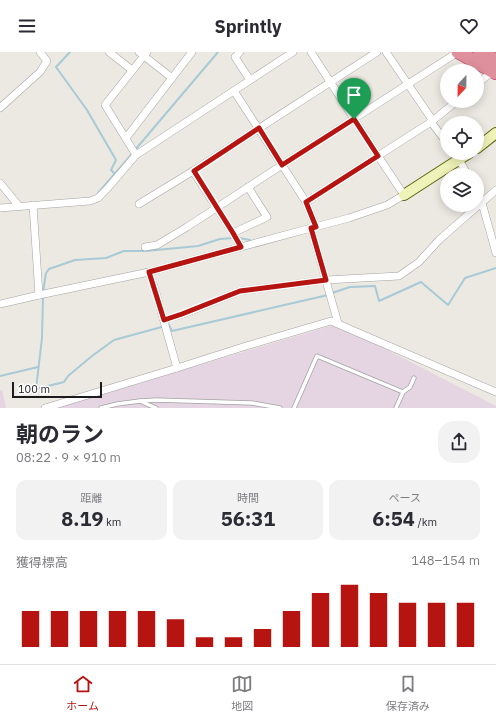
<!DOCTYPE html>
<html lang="ja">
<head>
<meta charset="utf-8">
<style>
	:root { --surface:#fff; --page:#f2f2f3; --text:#2b2b33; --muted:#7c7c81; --line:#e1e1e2; --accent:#b61411 }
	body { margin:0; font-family:"IBM Plex Sans","Noto Sans JP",sans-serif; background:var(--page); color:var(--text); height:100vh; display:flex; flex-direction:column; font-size:15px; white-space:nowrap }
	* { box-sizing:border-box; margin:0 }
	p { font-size:13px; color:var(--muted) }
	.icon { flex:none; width:22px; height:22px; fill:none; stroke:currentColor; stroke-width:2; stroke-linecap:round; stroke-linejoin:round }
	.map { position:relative; height:356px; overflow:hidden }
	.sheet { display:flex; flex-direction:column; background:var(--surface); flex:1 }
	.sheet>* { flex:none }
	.needle { width:26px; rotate:202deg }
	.controls { position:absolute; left:440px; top:12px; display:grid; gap:8px }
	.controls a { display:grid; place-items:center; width:44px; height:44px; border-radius:50%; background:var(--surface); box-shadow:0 2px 10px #0003; font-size:20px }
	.scale { position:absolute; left:12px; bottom:10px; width:90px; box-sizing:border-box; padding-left:4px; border:2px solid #1c1c1c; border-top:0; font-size:11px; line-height:14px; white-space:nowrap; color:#1c1c1c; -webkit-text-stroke:3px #fff; paint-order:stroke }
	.pin { position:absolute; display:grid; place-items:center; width:34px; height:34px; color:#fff; margin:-41px -17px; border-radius:50% 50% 50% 0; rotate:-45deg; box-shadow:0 0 4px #0007 }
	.pin .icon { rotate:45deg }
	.round { display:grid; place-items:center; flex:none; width:42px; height:42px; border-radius:16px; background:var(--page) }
	.headline { display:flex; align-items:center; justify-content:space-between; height:68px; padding:0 16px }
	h1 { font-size:22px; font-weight:700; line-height:30px }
	.metrics { display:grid; grid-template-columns:repeat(3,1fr); gap:6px; height:68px; padding:4px 16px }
	.metrics div { display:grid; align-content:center; border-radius:10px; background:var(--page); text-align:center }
	.metrics b { font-size:20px; font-weight:700 }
	.metrics small { font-size:11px; font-weight:400 }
	.metrics p { font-size:11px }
	.chart { height:112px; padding:8px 16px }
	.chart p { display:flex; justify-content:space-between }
	.chart svg { width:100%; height:72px; margin-top:4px; stroke:var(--accent); stroke-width:6 }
	header { display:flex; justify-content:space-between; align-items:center; height:52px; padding:0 16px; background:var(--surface); font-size:18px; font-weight:700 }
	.tabs { display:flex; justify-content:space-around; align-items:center; height:56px; border-top:1px solid var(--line); background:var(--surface); font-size:11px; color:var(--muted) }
	.tabs a { display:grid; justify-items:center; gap:2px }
	.tabs .current { color:var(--accent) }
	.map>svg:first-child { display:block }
	.industrial { fill:#e5d4e1 }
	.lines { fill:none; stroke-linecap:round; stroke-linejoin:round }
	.stream { stroke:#a6cad6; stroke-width:2 }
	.lane-casing { stroke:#a3a3a3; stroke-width:5 }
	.street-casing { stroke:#a3a3a3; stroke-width:8 }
	.secondary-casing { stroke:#5c670e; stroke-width:12 }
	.highway-casing { stroke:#c73262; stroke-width:14 }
	.lane { stroke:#fff; stroke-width:3.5 }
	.street { stroke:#fff; stroke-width:7 }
	.secondary { stroke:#eff3b9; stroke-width:10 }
	.highway { stroke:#de909c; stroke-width:13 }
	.route-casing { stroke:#fff; stroke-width:8 }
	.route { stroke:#b61411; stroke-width:5 }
</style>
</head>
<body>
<header><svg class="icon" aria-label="menu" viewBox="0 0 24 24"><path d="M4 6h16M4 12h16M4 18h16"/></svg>Sprintly<svg class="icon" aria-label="heart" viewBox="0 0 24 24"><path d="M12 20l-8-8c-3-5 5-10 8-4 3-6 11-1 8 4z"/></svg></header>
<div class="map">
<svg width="496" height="356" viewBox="0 0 496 356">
	<rect width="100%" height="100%" fill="#ece9e2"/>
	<!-- industrial -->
	<g class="industrial">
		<polygon points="337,272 496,354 496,356 56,356"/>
		<polygon points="2,338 6,356 0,356 0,339"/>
	</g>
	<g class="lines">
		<!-- stream -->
		<g class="stream">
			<polyline points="70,0 56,15 87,58 116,108 111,118 115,122"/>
			<polyline points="135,98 218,0"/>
			<polyline points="98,141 132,102"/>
			<polyline points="239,186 250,188"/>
			<polyline points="43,240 46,221 49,217 75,208 106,206 124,199 146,199 198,194 220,187 233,186"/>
			<polyline points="332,241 350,235 375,234 379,249 421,230 448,253 465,226 496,216"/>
			<polyline points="43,244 42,286 36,337 64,330 68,324 92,304 114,288 169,273 172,279 328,243"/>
			<polyline points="0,324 38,315"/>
		</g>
		<!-- lane casing -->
		<g class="lane-casing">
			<g id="lane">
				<polyline points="140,349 156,348 252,351 280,356"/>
				<polyline points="101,356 117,352 140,349 156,356"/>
				<polyline points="294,356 317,304 403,340"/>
				<polyline points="396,356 403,340 410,335 414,326"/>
			</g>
		</g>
		<!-- street casing -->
		<g class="street-casing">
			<g id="street">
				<polyline points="109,0 132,18"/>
				<polyline points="139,0 172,26 192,0"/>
				<polyline points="240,0 235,5 250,28"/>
				<polyline points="386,0 431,66 431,70 447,91"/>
				<polyline points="477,32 493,19"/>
				<polyline points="234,39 306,150 316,175"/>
				<polyline points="0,56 40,20 47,9 40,0"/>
				<polyline points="126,86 172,26"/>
				<polyline points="455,101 459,108 468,123"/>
				<polyline points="136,103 105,53 147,0"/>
				<polyline points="193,119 233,181 241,195"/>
				<polyline points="0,131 19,154"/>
				<polyline points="477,139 482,151 496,201"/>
				<polyline points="306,150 431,70 457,49"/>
				<polyline points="139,152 193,119 377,0"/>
				<polyline points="33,153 39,243"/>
				<polyline points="0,156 90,149 98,146 107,137 136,103 293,0"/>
				<polyline points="311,176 338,271"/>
				<polyline points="233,181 267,165 248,135"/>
				<polyline points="145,195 157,193 187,175 282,113 458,0"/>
				<polyline points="149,220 156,241 177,316"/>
				<polyline points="0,252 39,243 149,220 311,176 349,166 387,153 404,143 378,104 311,0"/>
				<polyline points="164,268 183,262 240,239 326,228 399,224 419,210 439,188 496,138"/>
				<polyline points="45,356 177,316 246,294 331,269 496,340"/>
			</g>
		</g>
		<!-- secondary casing -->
		<g class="secondary-casing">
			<g id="secondary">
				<polyline points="477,96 496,81"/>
				<polyline points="404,143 469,101"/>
			</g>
		</g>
		<!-- highway casing -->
		<g class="highway-casing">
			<g id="highway">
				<polyline points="458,0 496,21"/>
				<polyline points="480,0 496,8"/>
			</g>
		</g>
		<!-- lane -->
		<use href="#lane" class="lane"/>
		<!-- street -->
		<use href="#street" class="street"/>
		<!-- secondary -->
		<use href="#secondary" class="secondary"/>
		<!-- highway -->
		<use href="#highway" class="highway"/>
	</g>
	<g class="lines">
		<!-- route casing -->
		<g class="route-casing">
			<polygon id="route" points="354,67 378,104 306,150 316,175 311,176 326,228 240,239 182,262 164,268 149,220 241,195 233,181 194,119 259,76 282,113"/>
		</g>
		<!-- route -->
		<use href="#route" class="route"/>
	</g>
</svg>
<div class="controls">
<a><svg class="needle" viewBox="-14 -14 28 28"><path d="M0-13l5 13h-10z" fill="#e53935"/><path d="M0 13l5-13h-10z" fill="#7c7c81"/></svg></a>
<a><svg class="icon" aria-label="locate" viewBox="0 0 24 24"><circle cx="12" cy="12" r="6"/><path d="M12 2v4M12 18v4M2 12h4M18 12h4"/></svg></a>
<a><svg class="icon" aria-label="layers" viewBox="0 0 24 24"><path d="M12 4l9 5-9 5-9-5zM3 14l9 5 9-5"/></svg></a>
</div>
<div class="scale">100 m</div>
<div class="pin" style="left:354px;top:67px;background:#1e9e55"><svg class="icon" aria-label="arrive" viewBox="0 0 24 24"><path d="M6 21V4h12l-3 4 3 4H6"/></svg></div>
</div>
<section class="sheet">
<div class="headline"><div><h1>朝のラン</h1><p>08:22 · 9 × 910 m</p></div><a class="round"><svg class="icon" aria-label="share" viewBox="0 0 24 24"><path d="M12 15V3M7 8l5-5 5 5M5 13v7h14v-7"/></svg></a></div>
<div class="metrics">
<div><p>距離</p><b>8.19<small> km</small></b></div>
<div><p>時間</p><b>56:31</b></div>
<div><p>ペース</p><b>6:54<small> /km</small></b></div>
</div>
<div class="chart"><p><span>獲得標高</span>148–154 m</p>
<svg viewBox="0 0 160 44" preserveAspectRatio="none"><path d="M5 44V22M15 44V22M25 44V22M35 44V22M45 44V22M55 44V27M65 44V38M75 44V38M85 44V33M95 44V22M105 44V11M115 44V6M125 44V11M135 44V17M145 44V17M155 44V17"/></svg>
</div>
</section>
<nav class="tabs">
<a class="current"><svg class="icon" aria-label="home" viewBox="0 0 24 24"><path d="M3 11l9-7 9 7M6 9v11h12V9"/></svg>ホーム</a>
<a><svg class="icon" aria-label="map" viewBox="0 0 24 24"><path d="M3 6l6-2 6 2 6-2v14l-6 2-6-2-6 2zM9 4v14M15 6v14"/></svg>地図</a>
<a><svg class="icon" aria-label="saved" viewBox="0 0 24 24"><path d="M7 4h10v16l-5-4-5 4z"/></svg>保存済み</a>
</nav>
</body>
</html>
